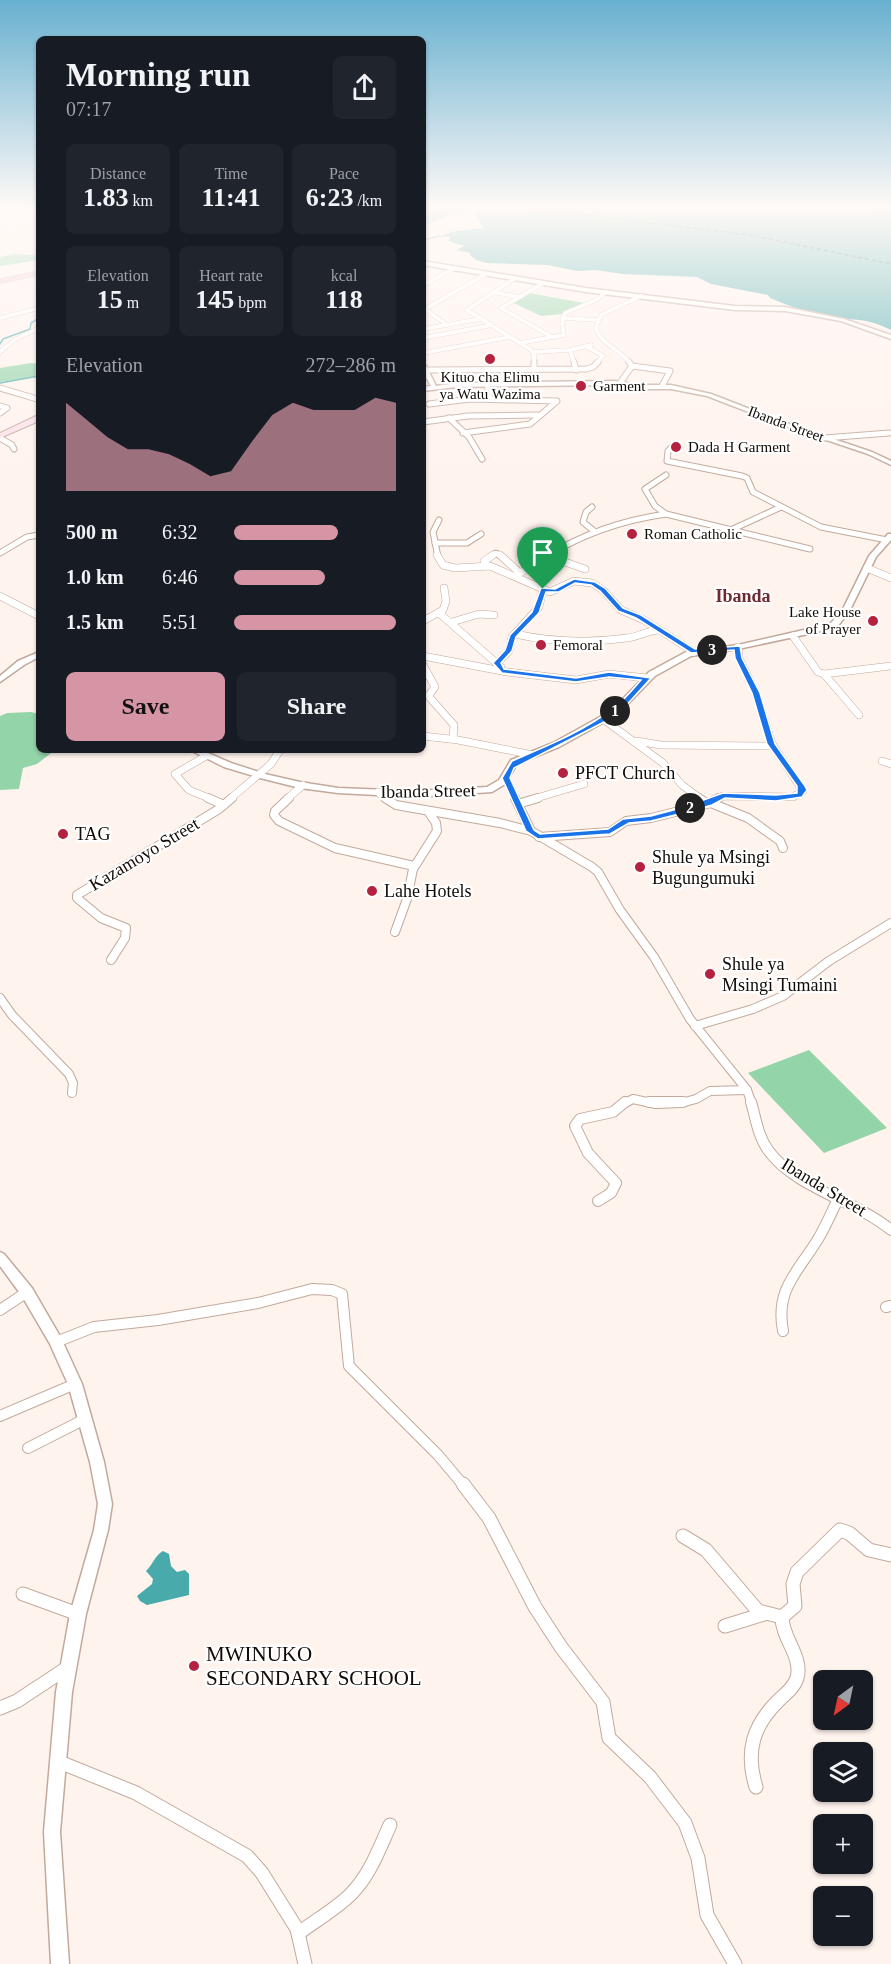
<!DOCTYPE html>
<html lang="en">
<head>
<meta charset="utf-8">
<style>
	:root { --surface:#171b24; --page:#20242c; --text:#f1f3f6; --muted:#9ea1a6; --accent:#d695a4 }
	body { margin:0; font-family:"Times New Roman",serif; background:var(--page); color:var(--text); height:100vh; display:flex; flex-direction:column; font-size:22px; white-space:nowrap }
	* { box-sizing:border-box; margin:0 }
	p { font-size:20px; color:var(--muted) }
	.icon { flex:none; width:33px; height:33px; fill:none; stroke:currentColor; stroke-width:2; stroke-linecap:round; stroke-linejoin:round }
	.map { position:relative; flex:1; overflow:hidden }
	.drawer { position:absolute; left:36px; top:36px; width:390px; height:717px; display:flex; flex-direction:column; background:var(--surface); border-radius:9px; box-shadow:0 2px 4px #0004 }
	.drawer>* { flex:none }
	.needle { width:39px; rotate:213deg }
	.fabs { position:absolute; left:813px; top:1670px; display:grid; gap:12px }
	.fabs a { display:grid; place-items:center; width:60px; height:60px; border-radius:9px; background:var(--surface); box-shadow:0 2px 4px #0004; font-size:30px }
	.pin { position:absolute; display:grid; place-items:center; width:51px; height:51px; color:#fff; margin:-62px -26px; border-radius:50% 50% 50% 0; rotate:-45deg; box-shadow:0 0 6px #0007 }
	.pin .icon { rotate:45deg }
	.km { position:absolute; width:30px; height:30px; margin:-15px; border-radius:50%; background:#222; color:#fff; font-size:16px; line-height:30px; text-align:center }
	.round { display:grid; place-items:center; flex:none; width:63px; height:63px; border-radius:9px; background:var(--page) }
	.summary { display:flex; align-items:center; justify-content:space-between; height:102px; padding:0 30px }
	h1 { font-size:33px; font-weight:700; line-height:45px }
	.figures { display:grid; grid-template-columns:repeat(3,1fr); gap:9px; height:102px; padding:6px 30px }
	.figures div { display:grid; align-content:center; border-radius:9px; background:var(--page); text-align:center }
	.figures b { font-size:26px; font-weight:700 }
	.figures small { font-size:16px; font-weight:400 }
	.figures p { font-size:16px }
	.chart { height:168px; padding:12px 30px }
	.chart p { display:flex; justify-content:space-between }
	.chart svg { width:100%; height:108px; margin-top:6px; fill:var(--accent); opacity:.7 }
	.cta { display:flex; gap:12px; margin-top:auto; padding:12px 30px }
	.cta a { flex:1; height:69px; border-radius:9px; background:var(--accent); color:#111; font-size:24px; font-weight:700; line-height:69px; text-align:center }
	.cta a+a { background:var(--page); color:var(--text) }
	ul { padding:0 30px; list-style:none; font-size:20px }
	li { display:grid; grid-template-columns:96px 72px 1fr; align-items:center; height:45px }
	li i { height:15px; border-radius:8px; background:var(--accent) }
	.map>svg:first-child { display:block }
	.green { fill:#93d4a9 }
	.water { fill:#49aaab }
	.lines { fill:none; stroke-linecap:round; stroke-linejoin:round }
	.stream { stroke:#49aaab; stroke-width:1.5 }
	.ferry { stroke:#0c6060; stroke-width:1.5; stroke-dasharray:4 3; stroke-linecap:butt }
	.minor-far5-casing { stroke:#c2a99b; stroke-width:4.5 }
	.minor-far4-casing { stroke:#c2a99b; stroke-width:7 }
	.minor-far3-casing { stroke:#c2a99b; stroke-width:8 }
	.minor-far2-casing { stroke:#c2a99b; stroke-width:10 }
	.minor-far1-casing { stroke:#c2a99b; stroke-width:12 }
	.minor-casing { stroke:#c2a99b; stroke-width:15 }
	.tertiary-casing { stroke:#c2a99b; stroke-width:3 }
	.secondary-casing { stroke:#c2a99b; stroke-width:2 }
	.primary-casing { stroke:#d4d3d2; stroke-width:2 }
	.minor-far5 { stroke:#fff; stroke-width:4 }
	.minor-far4 { stroke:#fff; stroke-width:5 }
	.minor-far3 { stroke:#fff; stroke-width:7 }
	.minor-far2 { stroke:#fff; stroke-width:8 }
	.minor-far1 { stroke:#fff; stroke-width:10 }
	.minor { stroke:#fff; stroke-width:13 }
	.tertiary { fill:#fff; fill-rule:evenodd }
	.secondary { fill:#fbe3e9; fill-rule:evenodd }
	.primary { fill:#f7c8d3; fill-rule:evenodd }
	.route { fill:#1a73e8; stroke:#fff; stroke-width:1.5; fill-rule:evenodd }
	.poi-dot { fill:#b5223f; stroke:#fff; stroke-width:2 }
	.labels { text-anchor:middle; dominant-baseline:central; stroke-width:4.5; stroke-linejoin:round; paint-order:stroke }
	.far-poi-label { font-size:15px; fill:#120a06; stroke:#fff; text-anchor:start }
	.far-street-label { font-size:15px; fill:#120a06; stroke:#fff }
	.far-quarter-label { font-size:18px; font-weight:bold; fill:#6f2931; stroke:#fff }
	.poi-label { font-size:18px; fill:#120a06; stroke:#fff; text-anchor:start }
	.street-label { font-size:18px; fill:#120a06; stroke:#fff }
	.near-poi-label { font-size:21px; fill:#120a06; stroke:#fff; text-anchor:start }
</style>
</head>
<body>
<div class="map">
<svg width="891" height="1964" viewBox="0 0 891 1964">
	<rect width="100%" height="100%" fill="#fff3ee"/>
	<!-- green -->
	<g class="green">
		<polygon points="13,254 34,255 39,260 0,266 0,257"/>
		<polygon points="529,293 584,303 567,310 562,314 541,316 512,302"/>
		<polygon points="31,363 39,364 39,376 0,382 0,368"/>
		<polygon points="31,712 39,714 39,750 55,750 37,764 23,768 19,789 0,790 0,716 7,713"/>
		<polygon points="809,1050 887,1128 824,1153 748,1073"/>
	</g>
	<!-- water -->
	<g class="water">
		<path d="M429 208H891V330C864 317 857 321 830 317 810 314 790 306 770 298L768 295 711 284 697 277 623 274 595 270 577 271 547 265 487 263 476 260 470 255V253L457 250 464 246 449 241 450 237 439 236 456 231 484 228 475 216 478 210 468 209 427 224 423 223V209Z"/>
		<path d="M163 1551 169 1554 171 1566 177 1572 185 1570 189 1574V1595L147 1605 140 1601 137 1596 152 1584 153 1579 146 1571C153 1565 154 1556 163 1551Z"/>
	</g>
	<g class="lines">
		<!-- stream -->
		<g class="stream">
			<polyline points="423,225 427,224"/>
			<polyline points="423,240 440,236"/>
			<polyline points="0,344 3,339 30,329 31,323 39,318"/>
			<polyline points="0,383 39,376"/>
		</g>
		<!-- ferry -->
		<g class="ferry">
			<polyline points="526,208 750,235 891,264"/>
			<polyline points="874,208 891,216"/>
			<polyline points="423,217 472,208"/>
		</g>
		<!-- minor-far5 casing -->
		<g class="minor-far5-casing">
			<g id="minor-far5">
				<polyline points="0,209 3,208"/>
				<polyline points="0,220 15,223"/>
				<polyline points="0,229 39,215"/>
				<polyline points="34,252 39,252"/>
				<polyline points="514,279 467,310 531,350 534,355 534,363"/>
				<polyline points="542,284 501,308 552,337"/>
				<polyline points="423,285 455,268"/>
				<polyline points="493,292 519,297"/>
				<polyline points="0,318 39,308"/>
				<polyline points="562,318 598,320"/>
				<polyline points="447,325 425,309 486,274"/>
				<polyline points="423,329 480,319"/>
				<polyline points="423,338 492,325"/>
				<polyline points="520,343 564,335 562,324 565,313 596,300 606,292"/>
				<polyline points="586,346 603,356 596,363"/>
				<polyline points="570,350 574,363"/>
				<polyline points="0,352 14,340 39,328"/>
				<polyline points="533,352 570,350 591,345"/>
				<polyline points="423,353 510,337"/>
				<path d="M630 363C621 350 600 344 596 328L601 315 641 296"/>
			</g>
		</g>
		<!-- minor-far4 casing -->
		<g class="minor-far4-casing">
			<g id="minor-far4">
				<polyline points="534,362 534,370"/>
				<polyline points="574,362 576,370"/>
				<polyline points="632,366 670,371 662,386"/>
				<polyline points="426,370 586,369 593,367 598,362"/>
				<polyline points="620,383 632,366 629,362"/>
				<polyline points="487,384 490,399"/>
				<polyline points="0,388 37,399"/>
				<polyline points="429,404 470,399 557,401 530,424 463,433"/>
				<polyline points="0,406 7,408 0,413"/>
				<polyline points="449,418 469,437 482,459"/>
				<polyline points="423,422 468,416 538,415"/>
				<polyline points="0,438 12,445 14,449"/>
				<polyline points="825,438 889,433"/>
				<polyline points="675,444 668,451 667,461 742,476 747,478 753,492 821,527 887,540"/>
				<polyline points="666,475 645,489 655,506 666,514 810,549"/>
				<polyline points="592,507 586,512 583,522 595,532"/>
				<polyline points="733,529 781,507"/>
				<polyline points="435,543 467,543 481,534"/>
				<polyline points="0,553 27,537 39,535"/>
				<polyline points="548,556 550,557"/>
				<polyline points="438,557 433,532 439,520"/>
				<polyline points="490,557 496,553 502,557"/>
				<path d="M546 557C582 534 624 520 666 514"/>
			</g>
		</g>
		<!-- minor-far3 casing -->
		<g class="minor-far3-casing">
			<g id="minor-far3">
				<polyline points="437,555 443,565 455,568 490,566 550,592 574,581 592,583 603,590 621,610 644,620 694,652"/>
				<polyline points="500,555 520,573"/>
				<polyline points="548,556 585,569"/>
				<polyline points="487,566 484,561 493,555"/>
				<polyline points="867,568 891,578"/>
				<polyline points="517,575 548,555"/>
				<polyline points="0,596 39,616"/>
				<polyline points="439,613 501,667"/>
				<polyline points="423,621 443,610 446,601 444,588"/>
				<polyline points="452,622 479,614 494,615"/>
				<path d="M515 634C551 642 590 643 627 638 637 637 647 631 658 630"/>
				<polyline points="793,636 818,672 824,674 859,715"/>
				<polyline points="423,656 507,672 576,680 609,674 647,678"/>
				<polyline points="497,663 509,651 512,637 539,607 543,589"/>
				<polyline points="423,665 435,687 429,695 430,698 454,725 453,739"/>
				<polyline points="824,674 891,666"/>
				<polyline points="603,719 663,763 682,785 701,799"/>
				<polyline points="423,736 458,740 533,755"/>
				<polyline points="636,741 661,745 773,746"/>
				<polyline points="206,756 175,774 189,790 211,799"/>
				<polyline points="882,761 891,764"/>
				<polyline points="506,778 516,799"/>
				<polyline points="378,792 386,799"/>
				<polyline points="230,799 271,764 280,750"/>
				<polyline points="287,799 303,785"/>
				<polyline points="533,799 584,784"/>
				<polyline points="716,799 723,796 793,797 803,791 772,744 756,693 739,658 738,647"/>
			</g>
		</g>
		<!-- minor-far2 casing -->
		<g class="minor-far2-casing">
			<g id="minor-far2">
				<polyline points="208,798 224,805"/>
				<polyline points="289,798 275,811 274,815 279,821 335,848 414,866"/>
				<polyline points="385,798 396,805 500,823 531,831 592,867 598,872 620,910 654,957 690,1019 747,1090 752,1104"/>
				<polyline points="515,798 531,831"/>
				<polyline points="699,798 706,803"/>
				<polyline points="709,803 719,798"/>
				<polyline points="518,804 538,798"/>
				<polyline points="539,837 610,832 626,821 651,818 711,803 748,818 780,841 783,848"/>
				<polyline points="395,932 407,899 413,869 437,831 436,823 428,811"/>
				<polyline points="111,960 125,938 126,928 101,918 77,898 77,895 219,809 232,798"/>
				<polyline points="0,998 12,1015 69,1074 73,1083 72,1093"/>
				<polyline points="695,1026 753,1009 783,996 829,961 891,923"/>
				<polyline points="623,1104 633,1099 656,1104"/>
				<polyline points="657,1104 681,1103 696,1099 710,1091 747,1090"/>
			</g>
		</g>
		<!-- minor-far1 casing -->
		<g class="minor-far1-casing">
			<g id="minor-far1">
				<polyline points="649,1102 683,1102"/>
				<path d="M751 1102C756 1119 758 1136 768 1150 795 1188 855 1200 891 1230"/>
				<polyline points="598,1201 611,1193 616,1183 588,1153 575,1126 580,1119 613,1112 625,1102"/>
				<polyline points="886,1307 891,1306"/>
				<polyline points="0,1310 27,1292"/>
				<path d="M783 1331C775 1289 798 1272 818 1239 826 1226 832 1211 839 1197"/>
				<polyline points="56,1342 94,1327 158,1320 258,1303 312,1289 332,1290 342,1294 349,1366 438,1455 464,1486"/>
				<polyline points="0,1416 75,1384"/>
				<polyline points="28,1448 85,1419"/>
			</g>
		</g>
		<!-- minor casing -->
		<g class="minor-casing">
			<g id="minor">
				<polyline points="463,1484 489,1518 535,1607 561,1647 603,1702 609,1738 650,1777 685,1823 698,1858 707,1915 735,1964"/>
				<polyline points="683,1536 706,1550 758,1611 782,1617"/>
				<polyline points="23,1594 78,1614"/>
				<polyline points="725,1626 764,1614"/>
				<polyline points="0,1708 17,1701 67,1668"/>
				<polyline points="57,1761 136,1793 247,1856 262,1873 297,1929 305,1964"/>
				<path d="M756 1787C745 1752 753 1725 779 1700 786 1693 794 1688 797 1678 803 1656 782 1639 782 1617L795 1606 793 1584 797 1572 840 1530 849 1533 869 1550 891 1555"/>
				<path d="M299 1933C316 1920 336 1909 351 1894 370 1875 379 1849 390 1825"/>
			</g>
		</g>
		<!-- tertiary casing -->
		<g class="tertiary-casing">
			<g id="tertiary">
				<polygon points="423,261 586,288 735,306 785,307 844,319 891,335 891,339 841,321 785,311 735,310 586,292 423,265"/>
				<polygon points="423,364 426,366 436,386 457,383 615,381 637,385 671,385 711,394 789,424 872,452 891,461 891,465 868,454 785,426 707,396 671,389 637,389 615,385 457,387 423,391 423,387 431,386 423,372"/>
				<polygon points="888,534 891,534 891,540 876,557 849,612 836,628 738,649 691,656 655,676 623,709 606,721 559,747 517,764 505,784 492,792 415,797 338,793 300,788 260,778 224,767 190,750 201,750 231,763 265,774 300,782 338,788 415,791 487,787 499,780 511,760 553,743 600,717 617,705 649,672 686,652 738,645 830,624 842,611 869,556"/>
				<polygon points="39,652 39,657 24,665 0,682 0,676 18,661"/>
				<polygon points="0,1252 4,1254 32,1288 61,1338 82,1384 104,1462 112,1504 108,1530 86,1614 72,1692 60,1832 69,1964 51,1964 44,1832 56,1692 70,1614 94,1530 98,1504 90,1462 68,1384 50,1344 22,1296 0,1266"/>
			</g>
		</g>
		<!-- secondary casing -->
		<g class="secondary-casing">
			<polygon id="secondary" points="36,416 39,416 39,421 0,438 0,433"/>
		</g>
		<!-- primary casing -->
		<g class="primary-casing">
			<polygon id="primary" points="39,271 39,275 0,283 0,279"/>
		</g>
		<!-- minor-far5 -->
		<use href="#minor-far5" class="minor-far5"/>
		<!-- minor-far4 -->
		<use href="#minor-far4" class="minor-far4"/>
		<!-- minor-far3 -->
		<use href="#minor-far3" class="minor-far3"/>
		<!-- minor-far2 -->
		<use href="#minor-far2" class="minor-far2"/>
		<!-- minor-far1 -->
		<use href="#minor-far1" class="minor-far1"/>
		<!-- minor -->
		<use href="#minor" class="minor"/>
		<!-- tertiary -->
		<use href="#tertiary" class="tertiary"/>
		<!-- secondary -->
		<use href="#secondary" class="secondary"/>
		<!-- primary -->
		<use href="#primary" class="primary"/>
	</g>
	<!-- sky -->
	<linearGradient id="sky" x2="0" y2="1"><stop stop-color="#68b0d0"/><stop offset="0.43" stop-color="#fffaf7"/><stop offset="1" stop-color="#fffaf7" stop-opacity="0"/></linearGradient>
	<rect width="891" height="483" fill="url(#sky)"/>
	<!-- route -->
	<path class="route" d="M574 579 595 582 605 588 623 608 641 615 695 649 740 646 742 658 760 693 775 744 805 786 807 790 802 797 776 801 725 798 712 805 687 812 651 821 629 823 610 834 538 839 526 831 502 778 512 761C547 746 585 731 615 707 625 699 633 689 641 680L609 677 576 682 502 673 493 663 505 650 510 635 532 612 541 588 555 589ZM575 583 591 585 600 591 618 611 636 618 691 653 734 650 735 658 752 693 767 744 797 786V793L776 795 723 793 681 808 651 816 623 819 608 829 540 834 534 830 510 778 514 768 606 721 623 709 651 678 609 672 576 678 504 669 501 663 512 651 516 637 539 613 546 592H559Z"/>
	<!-- markers -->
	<g class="poi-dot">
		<circle cx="490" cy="359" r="6"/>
		<circle cx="581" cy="386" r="6"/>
		<circle cx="676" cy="447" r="6"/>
		<circle cx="632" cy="534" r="6"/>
		<circle cx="873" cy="621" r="6"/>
		<circle cx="541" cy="645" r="6"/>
		<circle cx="563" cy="773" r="6"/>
		<circle cx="63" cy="834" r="6"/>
		<circle cx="640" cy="867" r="6"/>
		<circle cx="372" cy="891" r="6"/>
		<circle cx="710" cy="974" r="6"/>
		<circle cx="194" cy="1666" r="6"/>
	</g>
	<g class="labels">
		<!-- far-poi labels -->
		<g class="far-poi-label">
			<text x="490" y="377" text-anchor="middle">Kituo cha Elimu<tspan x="490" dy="17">ya Watu Wazima</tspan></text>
			<text x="593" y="386">Garment</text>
			<text x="688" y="447">Dada H Garment</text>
			<text x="644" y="534">Roman Catholic</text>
			<text x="861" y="612" text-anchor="end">Lake House<tspan x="861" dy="17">of Prayer</tspan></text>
			<text x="553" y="645">Femoral</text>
		</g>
		<!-- far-street labels -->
		<g class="far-street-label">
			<text transform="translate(786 424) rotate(20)">Ibanda Street</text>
		</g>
		<!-- far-quarter labels -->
		<g class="far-quarter-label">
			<text x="743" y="596">Ibanda</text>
		</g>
		<!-- poi labels -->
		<g class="poi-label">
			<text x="575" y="773">PFCT Church</text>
			<text x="75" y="834">TAG</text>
			<text x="652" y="857">Shule ya Msingi<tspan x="652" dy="21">Bugungumuki</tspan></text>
			<text x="384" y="891">Lahe Hotels</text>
			<text x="722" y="964">Shule ya<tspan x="722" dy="21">Msingi Tumaini</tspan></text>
		</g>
		<!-- street labels -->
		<g class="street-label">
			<text transform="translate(428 791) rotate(-1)">Ibanda Street</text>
			<text transform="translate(144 854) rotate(-31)">Kazamoyo Street</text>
			<text transform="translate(824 1187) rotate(31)">Ibanda Street</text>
		</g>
		<!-- near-poi labels -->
		<g class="near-poi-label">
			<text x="206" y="1654">MWINUKO<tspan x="206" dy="24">SECONDARY SCHOOL</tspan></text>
		</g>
	</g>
</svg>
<div class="fabs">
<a><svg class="needle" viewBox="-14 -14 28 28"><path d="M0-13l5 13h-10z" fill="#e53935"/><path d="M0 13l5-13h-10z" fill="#9ea1a6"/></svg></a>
<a><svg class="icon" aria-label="layers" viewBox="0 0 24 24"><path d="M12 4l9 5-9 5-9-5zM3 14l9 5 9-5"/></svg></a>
<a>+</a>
<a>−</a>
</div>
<div class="pin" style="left:543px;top:589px;background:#1e9e55"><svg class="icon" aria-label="arrive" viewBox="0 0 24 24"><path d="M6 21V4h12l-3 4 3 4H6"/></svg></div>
<b class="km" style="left:615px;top:711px">1</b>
<b class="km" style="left:690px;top:808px">2</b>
<b class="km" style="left:712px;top:650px">3</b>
<section class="drawer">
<div class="summary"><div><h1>Morning run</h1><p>07:17</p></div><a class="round"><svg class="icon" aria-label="share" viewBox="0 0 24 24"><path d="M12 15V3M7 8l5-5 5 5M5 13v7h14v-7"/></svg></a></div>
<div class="figures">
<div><p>Distance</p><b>1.83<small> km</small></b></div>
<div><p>Time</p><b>11:41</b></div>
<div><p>Pace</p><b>6:23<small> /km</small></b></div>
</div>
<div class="figures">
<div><p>Elevation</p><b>15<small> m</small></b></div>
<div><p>Heart rate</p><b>145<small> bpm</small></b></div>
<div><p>kcal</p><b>118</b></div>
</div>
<div class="chart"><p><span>Elevation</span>272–286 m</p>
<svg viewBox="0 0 160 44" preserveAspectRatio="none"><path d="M0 44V8L10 15L20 22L30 27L40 27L50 29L60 33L70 38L80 36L90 24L100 13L110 8L120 11L130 11L140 11L150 6L160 8V44z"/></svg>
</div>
<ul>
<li><b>500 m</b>6:32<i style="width:64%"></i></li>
<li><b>1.0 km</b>6:46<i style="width:56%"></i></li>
<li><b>1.5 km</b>5:51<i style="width:100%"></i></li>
</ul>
<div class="cta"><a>Save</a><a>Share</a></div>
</section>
</div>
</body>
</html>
